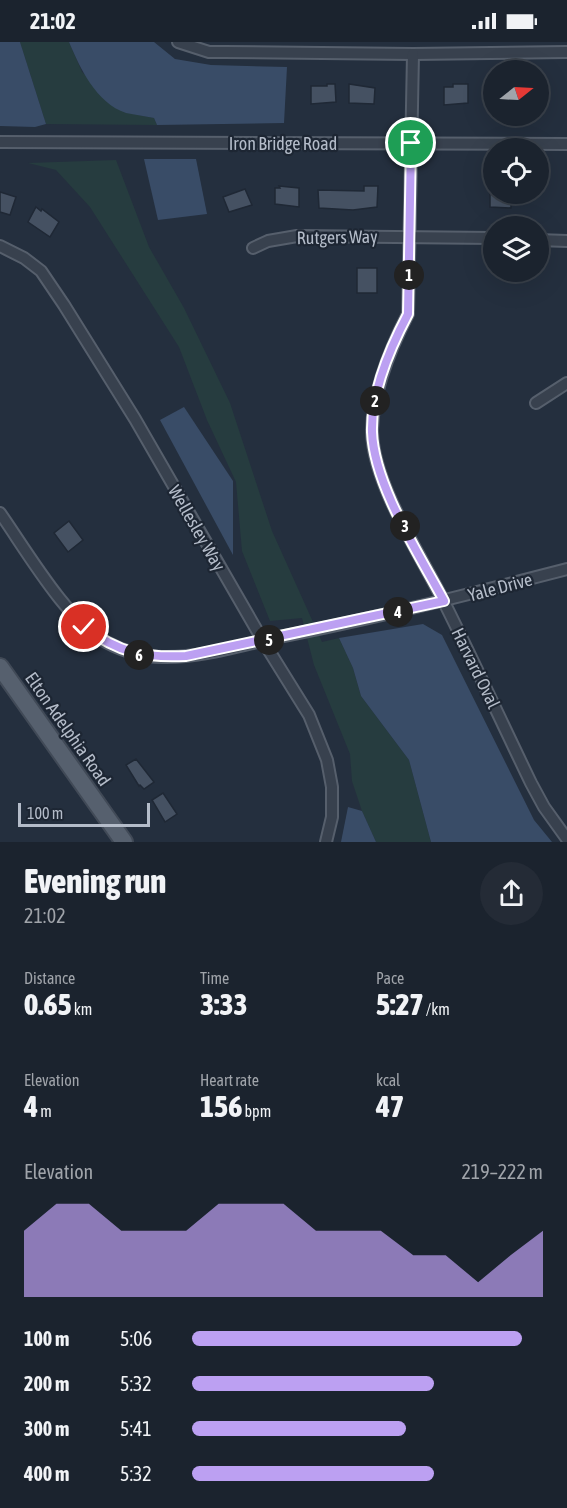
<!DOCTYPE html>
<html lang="en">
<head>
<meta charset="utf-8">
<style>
	:root { --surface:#1b232e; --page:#242b36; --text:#f1f3f6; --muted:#a0a4aa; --line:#39404a; --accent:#bca0f2 }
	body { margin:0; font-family:"Asap Condensed",sans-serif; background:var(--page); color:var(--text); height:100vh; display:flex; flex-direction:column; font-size:22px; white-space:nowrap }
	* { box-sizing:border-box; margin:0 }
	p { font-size:20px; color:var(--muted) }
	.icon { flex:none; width:33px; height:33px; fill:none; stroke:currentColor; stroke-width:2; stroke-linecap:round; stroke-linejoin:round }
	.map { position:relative; height:800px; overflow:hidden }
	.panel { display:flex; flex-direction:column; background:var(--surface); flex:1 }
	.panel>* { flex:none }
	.needle { width:39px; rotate:72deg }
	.buttons { position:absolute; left:483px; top:18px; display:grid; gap:12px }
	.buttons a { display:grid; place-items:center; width:66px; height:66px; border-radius:50%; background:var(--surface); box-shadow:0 6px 24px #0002,0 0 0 2px var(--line); font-size:30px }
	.scale { position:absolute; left:18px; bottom:15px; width:132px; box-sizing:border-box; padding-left:6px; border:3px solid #b4bcc9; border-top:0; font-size:16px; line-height:21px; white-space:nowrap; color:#b4bcc9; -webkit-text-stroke:4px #1d2633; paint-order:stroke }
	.pin { position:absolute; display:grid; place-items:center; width:51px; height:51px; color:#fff; margin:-26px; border:3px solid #fff; border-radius:50%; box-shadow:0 2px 6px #0007 }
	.km { position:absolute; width:30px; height:30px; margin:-15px; border-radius:50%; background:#222; color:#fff; font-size:16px; line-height:30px; text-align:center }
	.round { display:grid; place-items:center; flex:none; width:63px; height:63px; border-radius:32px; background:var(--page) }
	.headline { display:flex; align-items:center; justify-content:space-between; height:102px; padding:0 24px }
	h1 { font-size:33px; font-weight:800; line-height:45px }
	.stats { display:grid; grid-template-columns:repeat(3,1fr); gap:9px; height:102px; padding:6px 24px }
	.stats div { display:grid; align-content:center }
	.stats b { font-size:30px; font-weight:800 }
	.stats small { font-size:16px; font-weight:400 }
	.stats p { font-size:16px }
	.chart { height:168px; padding:12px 24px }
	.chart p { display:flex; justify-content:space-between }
	.chart svg { width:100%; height:108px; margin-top:6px; fill:var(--accent); opacity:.7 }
	ul { padding:0 24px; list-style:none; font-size:20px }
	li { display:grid; grid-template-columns:96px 72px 1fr; align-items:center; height:45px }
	li i { height:15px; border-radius:8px; background:var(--accent) }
	.status { display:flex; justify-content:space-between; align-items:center; height:42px; padding:0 30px; background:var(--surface); direction:ltr }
	.status svg { height:16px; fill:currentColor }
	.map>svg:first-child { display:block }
	.green { fill:#263c3f }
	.water { fill:#394c67 }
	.building { fill:#455162; stroke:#1f2835; stroke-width:1.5 }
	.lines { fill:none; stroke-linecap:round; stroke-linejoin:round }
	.street-casing { stroke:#565f6c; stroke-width:14 }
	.primary-casing { stroke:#414a57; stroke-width:20 }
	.street { stroke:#38414e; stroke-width:10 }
	.primary { stroke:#56606e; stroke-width:16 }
	.route-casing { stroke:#fff; stroke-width:12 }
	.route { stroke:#bca0f2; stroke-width:8 }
	.labels { text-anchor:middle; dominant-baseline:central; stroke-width:4.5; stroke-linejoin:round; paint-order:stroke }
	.street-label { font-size:18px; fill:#b4bcc9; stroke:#1d2633 }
</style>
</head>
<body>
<div class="status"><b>21:02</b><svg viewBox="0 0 49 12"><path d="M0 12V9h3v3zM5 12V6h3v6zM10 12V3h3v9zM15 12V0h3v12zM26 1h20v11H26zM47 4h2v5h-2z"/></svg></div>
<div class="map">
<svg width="567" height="800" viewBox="0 0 567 800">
	<rect width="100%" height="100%" fill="#242f3e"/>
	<!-- green -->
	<g class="green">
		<polygon points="20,0 69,0 82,30 124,70 154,76 157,83 46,82"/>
		<polygon points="116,118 149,205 184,266 230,361 272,489 322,600 339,596 353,626 361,654 409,718 431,800 376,800 362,769 352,739 350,712 314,623 302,576 270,579 242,509 236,440 207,378 179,305 90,165 56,128 28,121"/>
	</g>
	<!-- water -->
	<g class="water">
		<polygon points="0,0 20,0 46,82 35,85 0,84"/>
		<path d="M69 0H154L175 17 211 23 287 25 284 81 157 83 154 76C145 74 135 73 126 71 96 61 80 26 69 0Z"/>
		<polygon points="144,117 196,117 207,172 158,178"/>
		<polygon points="184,365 233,439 233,513 160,378"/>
		<polygon points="423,582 442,593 534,778 552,800 431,800 409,718 361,654 353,626 339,596"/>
		<polygon points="348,765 362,769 376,800 341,800"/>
	</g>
	<!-- building -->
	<g class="building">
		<polygon points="327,42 335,42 336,60 311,62 311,44 327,44"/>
		<polygon points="349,42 375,46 374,62 349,61"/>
		<polygon points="453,42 468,42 468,61 444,63 444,45 453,45"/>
		<polygon points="279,144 299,146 299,165 275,162 275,146 280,146"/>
		<polygon points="364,144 378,144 377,165 353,168 319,166 318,148 364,149"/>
		<polygon points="245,147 252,163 229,170 223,155"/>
		<polygon points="0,150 16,155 10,173 0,170"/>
		<polygon points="490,152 511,152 511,166 490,165"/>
		<polygon points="36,165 41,169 42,167 59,180 50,195 28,180"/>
		<rect x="357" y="226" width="20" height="25"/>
		<polygon points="69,479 83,498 68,510 54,491"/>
		<polygon points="136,717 154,740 144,747 140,743 139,744 126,723"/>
		<polygon points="163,751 177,772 165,780 152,758"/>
	</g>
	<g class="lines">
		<!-- street casing -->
		<g class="street-casing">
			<g id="street">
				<polyline points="178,0 209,10 225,10 413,12 567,10"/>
				<path d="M413 12 408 272C390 307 373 349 372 388 372 441 421 513 444 560 474 620 502 681 531 741L544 765 567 797"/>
				<polyline points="0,100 567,102"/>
				<polyline points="538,198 567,199"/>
				<polyline points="0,204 24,216 41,229 64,263 135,377 263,599 309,673 327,718 332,745 332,775 326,800"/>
				<polyline points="253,206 268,199 297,194 494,196"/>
				<polyline points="536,361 567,341"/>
				<path d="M0 471C26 508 67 579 106 600 123 609 142 615 162 615 200 616 238 604 274 596 373 577 470 552 567 527"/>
			</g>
		</g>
		<!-- primary casing -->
		<g class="primary-casing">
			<polyline id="primary" points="0,625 124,800"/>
		</g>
		<!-- street -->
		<use href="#street" class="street"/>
		<!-- primary -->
		<use href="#primary" class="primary"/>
	</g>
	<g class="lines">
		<!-- route casing -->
		<g class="route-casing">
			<path id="route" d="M84 585C119 611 144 616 186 614L444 559C419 512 374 443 372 390 371 350 390 306 408 272L411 101"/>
		</g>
		<!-- route -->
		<use href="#route" class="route"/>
	</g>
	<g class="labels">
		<!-- street labels -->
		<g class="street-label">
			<text x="283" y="101">Iron Bridge Road</text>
			<text transform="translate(337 195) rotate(-1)">Rutgers Way</text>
			<text transform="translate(197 486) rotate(60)">Wellesley Way</text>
			<text transform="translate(500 545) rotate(-15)">Yale Drive</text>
			<text transform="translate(476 626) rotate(64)">Harvard Oval</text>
			<text transform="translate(68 687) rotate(55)">Elton Adelphia Road</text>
		</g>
	</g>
</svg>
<div class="buttons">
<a><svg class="needle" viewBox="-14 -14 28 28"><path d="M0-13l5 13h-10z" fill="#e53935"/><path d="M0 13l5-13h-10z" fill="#a0a4aa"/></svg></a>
<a><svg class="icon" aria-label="locate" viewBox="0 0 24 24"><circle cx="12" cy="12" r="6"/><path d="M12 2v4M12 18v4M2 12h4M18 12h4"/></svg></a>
<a><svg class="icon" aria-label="layers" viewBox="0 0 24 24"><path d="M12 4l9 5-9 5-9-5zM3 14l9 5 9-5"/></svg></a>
</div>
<div class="scale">100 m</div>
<div class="pin" style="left:411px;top:101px;background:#1e9e55"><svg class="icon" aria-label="arrive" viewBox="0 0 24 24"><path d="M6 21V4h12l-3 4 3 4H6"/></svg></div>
<div class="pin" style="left:84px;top:585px;background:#d93025"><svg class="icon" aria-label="check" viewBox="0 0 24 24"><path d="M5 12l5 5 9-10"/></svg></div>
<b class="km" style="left:409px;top:233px">1</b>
<b class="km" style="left:375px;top:359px">2</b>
<b class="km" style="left:405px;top:484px">3</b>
<b class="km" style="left:398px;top:570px">4</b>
<b class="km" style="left:269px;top:598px">5</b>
<b class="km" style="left:139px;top:613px">6</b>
</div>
<section class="panel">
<div class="headline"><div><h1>Evening run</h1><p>21:02</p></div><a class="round"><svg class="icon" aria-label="share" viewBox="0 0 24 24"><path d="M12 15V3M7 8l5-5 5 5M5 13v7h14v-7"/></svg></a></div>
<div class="stats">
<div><p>Distance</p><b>0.65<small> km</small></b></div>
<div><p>Time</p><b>3:33</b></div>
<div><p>Pace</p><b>5:27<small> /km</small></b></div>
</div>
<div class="stats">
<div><p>Elevation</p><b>4<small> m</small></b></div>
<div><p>Heart rate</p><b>156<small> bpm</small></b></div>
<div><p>kcal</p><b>47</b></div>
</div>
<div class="chart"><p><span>Elevation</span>219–222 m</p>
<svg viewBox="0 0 160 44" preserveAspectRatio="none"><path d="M0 44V17L10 6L20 6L30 17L40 17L50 17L60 6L70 6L80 6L90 17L100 17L110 17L120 27L130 27L140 38L150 27L160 17V44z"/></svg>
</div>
<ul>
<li><b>100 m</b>5:06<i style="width:94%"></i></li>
<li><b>200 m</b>5:32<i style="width:69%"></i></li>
<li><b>300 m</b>5:41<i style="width:61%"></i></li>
<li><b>400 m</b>5:32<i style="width:69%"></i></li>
</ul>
</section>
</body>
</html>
